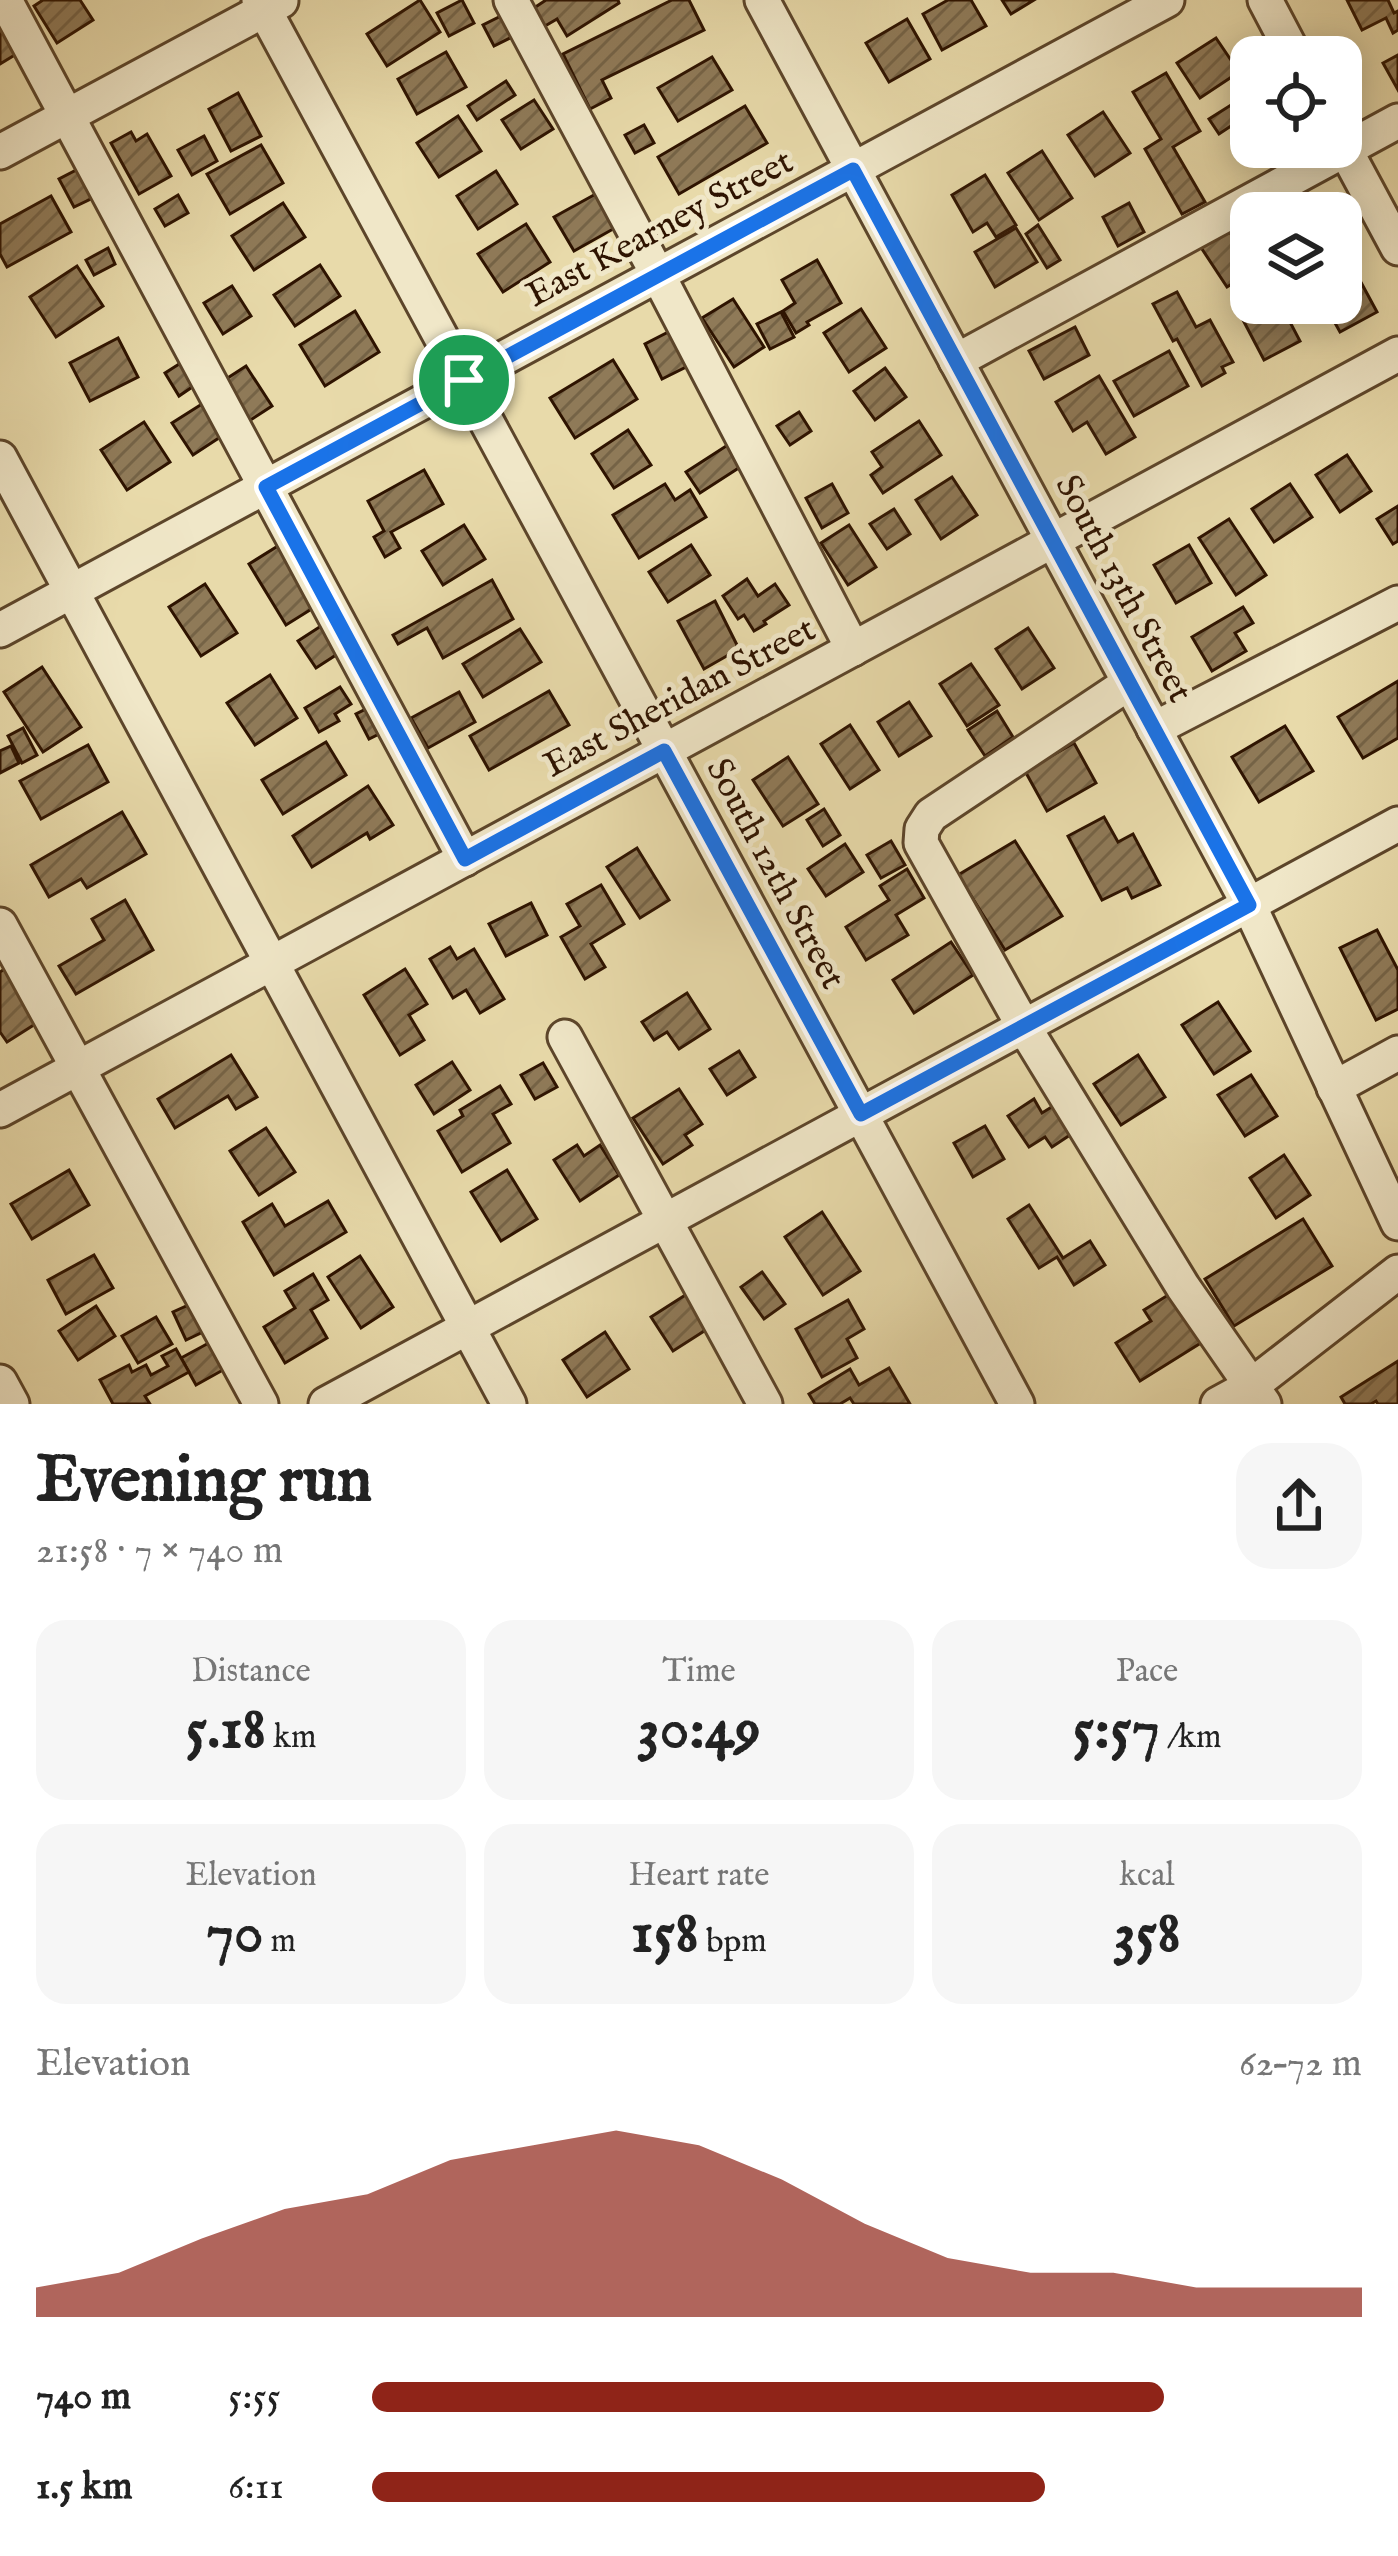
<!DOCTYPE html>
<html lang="en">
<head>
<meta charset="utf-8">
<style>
	:root { --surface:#fff; --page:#f6f6f6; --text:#222; --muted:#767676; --accent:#8f2418 }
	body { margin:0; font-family:"IM FELL English",serif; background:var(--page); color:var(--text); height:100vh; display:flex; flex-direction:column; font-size:45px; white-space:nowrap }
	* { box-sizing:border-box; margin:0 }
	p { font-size:39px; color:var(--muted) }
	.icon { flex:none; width:66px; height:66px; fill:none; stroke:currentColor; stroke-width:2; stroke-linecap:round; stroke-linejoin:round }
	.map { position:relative; height:1404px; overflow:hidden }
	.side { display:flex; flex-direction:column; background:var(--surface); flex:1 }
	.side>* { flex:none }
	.buttons { position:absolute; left:1230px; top:36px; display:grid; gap:24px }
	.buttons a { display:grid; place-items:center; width:132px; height:132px; border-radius:24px; background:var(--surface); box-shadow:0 6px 30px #0003; font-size:60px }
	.pin { position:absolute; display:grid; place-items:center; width:102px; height:102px; color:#fff; margin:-51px; border:6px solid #fff; border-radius:50%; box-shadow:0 3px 12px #0007 }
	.round { display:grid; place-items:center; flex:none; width:126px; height:126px; border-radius:36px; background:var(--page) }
	.headline { display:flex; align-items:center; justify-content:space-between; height:204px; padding:0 36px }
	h1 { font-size:66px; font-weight:700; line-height:90px }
	.figures { display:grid; grid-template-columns:repeat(3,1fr); gap:18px; height:204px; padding:12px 36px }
	.figures div { display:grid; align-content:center; border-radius:30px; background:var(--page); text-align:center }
	.figures b { font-size:60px; font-weight:700 }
	.figures small { font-size:33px; font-weight:400 }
	.figures p { font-size:33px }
	.chart { height:336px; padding:24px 36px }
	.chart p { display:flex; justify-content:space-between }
	.chart svg { width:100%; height:216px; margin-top:12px; fill:var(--accent); opacity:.7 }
	ul { padding:0 36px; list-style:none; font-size:39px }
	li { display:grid; grid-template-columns:192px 144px 1fr; align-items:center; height:90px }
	li i { height:30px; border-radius:15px; background:var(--accent) }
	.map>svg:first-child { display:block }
	.building { fill:url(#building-hatch); stroke:#2e1300; stroke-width:3 }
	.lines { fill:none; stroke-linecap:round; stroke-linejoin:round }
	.minor-casing { stroke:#5c452a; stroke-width:39 }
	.minor { stroke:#f0e7c8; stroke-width:33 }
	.route-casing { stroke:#fff; stroke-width:24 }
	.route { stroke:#1a73e8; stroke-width:15 }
	.labels { text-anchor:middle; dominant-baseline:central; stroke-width:10; stroke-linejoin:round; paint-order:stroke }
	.street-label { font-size:36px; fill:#2e1300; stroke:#f0e7c8 }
</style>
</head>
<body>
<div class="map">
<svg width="1398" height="1404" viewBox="0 0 1398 1404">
	<defs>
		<pattern id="building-hatch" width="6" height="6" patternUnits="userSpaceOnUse" patternTransform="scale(3)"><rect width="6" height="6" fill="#8f7a58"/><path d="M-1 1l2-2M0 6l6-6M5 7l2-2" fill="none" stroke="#756346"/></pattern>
	</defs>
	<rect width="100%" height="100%" fill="#e8daaa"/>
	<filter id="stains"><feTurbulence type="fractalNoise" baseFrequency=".00167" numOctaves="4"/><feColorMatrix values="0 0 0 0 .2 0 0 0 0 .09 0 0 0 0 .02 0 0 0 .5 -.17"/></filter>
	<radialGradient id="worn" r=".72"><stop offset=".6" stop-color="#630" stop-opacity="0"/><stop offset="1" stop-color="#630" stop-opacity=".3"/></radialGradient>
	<!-- building -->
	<g class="building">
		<polygon points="43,0 80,0 93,20 57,43 34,6"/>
		<polygon points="420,0 440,32 387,66 367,34"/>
		<polygon points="462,0 474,23 449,36 437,13"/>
		<polygon points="546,0 618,0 619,3 567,36 557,19 545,26 534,8"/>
		<polygon points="672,0 689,0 704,30 602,80 611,98 590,109 563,54"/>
		<polygon points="948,0 971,0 986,26 942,50 923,14"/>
		<polygon points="1002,0 1034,0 1011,14"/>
		<polygon points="1347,0 1388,0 1394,13 1398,11 1398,30 1393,33 1386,18 1362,30"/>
		<polygon points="503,15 514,36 494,46 483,25"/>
		<polygon points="907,19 930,59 889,82 866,43"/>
		<polygon points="5,31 18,53 0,64 0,34"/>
		<polygon points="1216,38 1239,72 1200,98 1177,63"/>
		<polygon points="446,52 466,87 417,114 398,79"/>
		<polygon points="1398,55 1398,90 1383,63"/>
		<polygon points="712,57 732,90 678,121 658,88"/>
		<polygon points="1166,73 1200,131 1173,147 1205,202 1182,214 1145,149 1161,139 1133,92"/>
		<polygon points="506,81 515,95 477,120 468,106"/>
		<polygon points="238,93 261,136 231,151 209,109"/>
		<polygon points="534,100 553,129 521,149 502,120"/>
		<polygon points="1231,105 1240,120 1219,134 1209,119"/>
		<polygon points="745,106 767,143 679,194 658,157"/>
		<polygon points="1103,112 1130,153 1095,176 1068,135"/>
		<polygon points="458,116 481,151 439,177 417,143"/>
		<polygon points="644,125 654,143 635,153 625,135"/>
		<polygon points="131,132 136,141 147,134 171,176 139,194 111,143"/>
		<polygon points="204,136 217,161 192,175 178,150"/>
		<polygon points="261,145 283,183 230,214 207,174"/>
		<polygon points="1042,151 1072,198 1039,220 1008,173"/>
		<polygon points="84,166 99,195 74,207 59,179"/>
		<polygon points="496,171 517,204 478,229 457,196"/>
		<polygon points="985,175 1016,225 996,237 987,223 973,232 952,195"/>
		<polygon points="603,190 622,224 574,251 554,217"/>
		<polygon points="1305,190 1320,213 1270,213"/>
		<polygon points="178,195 188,213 165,226 155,209"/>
		<polygon points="51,196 71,232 7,267 0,254 0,224"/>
		<polygon points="283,203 305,237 254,270 232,236"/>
		<polygon points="1129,203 1144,232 1118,246 1103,217"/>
		<polygon points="526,224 550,262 503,292 478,254"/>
		<polygon points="1038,225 1060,260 1047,268 1026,234"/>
		<polygon points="1016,228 1037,262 995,287 975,252"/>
		<polygon points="1227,228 1251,265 1251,272 1227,287 1200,246"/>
		<polygon points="108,248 115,264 94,275 86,260"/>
		<polygon points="817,260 841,303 807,322 809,325 796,333 783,311 795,303 782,280"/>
		<polygon points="1350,262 1377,312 1340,332 1324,303 1341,303 1341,267"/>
		<polygon points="320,265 340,296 295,326 274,295"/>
		<polygon points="77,266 103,306 56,337 30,297"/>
		<polygon points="232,286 251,316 223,334 204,303"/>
		<polygon points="1177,292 1196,327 1210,320 1233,362 1222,367 1225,373 1202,386 1177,339 1173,341 1153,304"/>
		<polygon points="733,299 764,347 734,367 702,318"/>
		<polygon points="1270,303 1280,303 1300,341 1264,360 1242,318"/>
		<polygon points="861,309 886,348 849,372 824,333"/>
		<polygon points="355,311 379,352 325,386 300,345"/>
		<polygon points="781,312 794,337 770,349 757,324"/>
		<polygon points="680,326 698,361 662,379 645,344"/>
		<polygon points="1075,327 1089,355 1044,379 1029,351"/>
		<polygon points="118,338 138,377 90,401 70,363"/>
		<polygon points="1169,351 1188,386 1134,416 1114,381"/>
		<polygon points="187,359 201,381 179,396 165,373"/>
		<polygon points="613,360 637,399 575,438 550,398"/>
		<polygon points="246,366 272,406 249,421 223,381"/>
		<polygon points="885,368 906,397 875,420 854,391"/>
		<polygon points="1099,376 1135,437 1106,454 1087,422 1073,431 1056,402"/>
		<polygon points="213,397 234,428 193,455 172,423"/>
		<polygon points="799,412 811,431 790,445 777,426"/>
		<polygon points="919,421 941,455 883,493 871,475 882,467 872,452"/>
		<polygon points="144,422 170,462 127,490 101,450"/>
		<polygon points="628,430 651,465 614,488 592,454"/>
		<polygon points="737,439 751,460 700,493 686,472"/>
		<polygon points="1347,455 1371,491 1340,512 1316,475"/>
		<polygon points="424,470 443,504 391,532 400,548 385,557 374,537 384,531 368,501"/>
		<polygon points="952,477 977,515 941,539 916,500"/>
		<polygon points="665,484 675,500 690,490 706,517 639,558 613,515"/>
		<polygon points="832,484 848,513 822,528 806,498"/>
		<polygon points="1290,484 1312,517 1274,542 1252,509"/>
		<polygon points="1398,506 1398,541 1393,544 1377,519"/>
		<polygon points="894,509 910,534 887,549 870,524"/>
		<polygon points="1229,519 1266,575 1236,595 1199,538"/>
		<polygon points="464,525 485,559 443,585 422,551"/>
		<polygon points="849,525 876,567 848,585 821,543"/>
		<polygon points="289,539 326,600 286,625 249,564"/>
		<polygon points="691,545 710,575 668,602 649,572"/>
		<polygon points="1189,545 1211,583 1176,603 1154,565"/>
		<polygon points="747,579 758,596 775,584 789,605 764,621 766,624 754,631 744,615 738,619 723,596"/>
		<polygon points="492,580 513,619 443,658 427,628 398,644 393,635"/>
		<polygon points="205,584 237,633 201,656 169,607"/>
		<polygon points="715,601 739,649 704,669 678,621"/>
		<polygon points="1243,607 1253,623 1235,633 1246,651 1212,671 1192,637"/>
		<polygon points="321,626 339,653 316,668 298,641"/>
		<polygon points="1028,628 1054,668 1022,689 996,649"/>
		<polygon points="520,629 541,662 483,697 463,664"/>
		<polygon points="971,664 999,705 967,726 940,684"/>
		<polygon points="42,667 81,727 43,752 4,692"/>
		<polygon points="270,675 297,718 255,745 227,703"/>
		<polygon points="1398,681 1398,738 1363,758 1338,717"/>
		<polygon points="340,687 351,704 335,714 339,721 319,732 305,708"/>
		<polygon points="549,691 569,725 489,770 470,736"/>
		<polygon points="459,692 475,722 428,748 411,718"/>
		<polygon points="909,702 931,736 899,756 878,722"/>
		<polygon points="378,703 391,728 369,739 356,714"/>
		<polygon points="997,711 1013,737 985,756 968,730"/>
		<polygon points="850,725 879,770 850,789 821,744"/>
		<polygon points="1285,726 1313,771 1259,802 1232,757"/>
		<polygon points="23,728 37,755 22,763 8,736"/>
		<polygon points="326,742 346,775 283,814 262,780"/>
		<polygon points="1074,743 1096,783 1047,811 1025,771"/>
		<polygon points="88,745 108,782 41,819 20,781"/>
		<polygon points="11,746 19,763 0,773 0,751"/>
		<polygon points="788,757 818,804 783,826 753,780"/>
		<polygon points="368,786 393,825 370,839 367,833 312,867 293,836"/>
		<polygon points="824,809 840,835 823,846 807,820"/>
		<polygon points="122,812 146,854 87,888 81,879 49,897 31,865"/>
		<polygon points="1104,817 1118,842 1133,834 1160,885 1132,898 1127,888 1102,900 1068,836"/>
		<polygon points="891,841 905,865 881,878 867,855"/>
		<polygon points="1015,841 1062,916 1005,950 958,875"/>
		<polygon points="845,844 863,872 826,896 808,869"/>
		<polygon points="637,848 669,900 640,918 607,867"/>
		<polygon points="907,869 924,898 896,915 908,935 866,960 846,927 889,900 880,886"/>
		<polygon points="601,885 624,924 591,944 605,967 585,979 561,937 580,926 567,904"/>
		<polygon points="125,900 153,950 76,994 59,966 104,940 92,919"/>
		<polygon points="531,903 547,935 506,956 489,924"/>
		<polygon points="1377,930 1398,970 1398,1009 1376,1020 1340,948"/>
		<polygon points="951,942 973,975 914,1013 893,980"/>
		<polygon points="450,947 457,959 474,949 504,999 480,1013 466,990 453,998 430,959"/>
		<polygon points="6,968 40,1021 7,1042 0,1032 0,972"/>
		<polygon points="405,969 427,1004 409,1015 424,1040 400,1055 364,995"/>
		<polygon points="687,993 710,1029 679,1049 667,1032 654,1040 642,1022"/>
		<polygon points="1218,1002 1250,1051 1214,1074 1182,1025"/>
		<polygon points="739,1051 755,1077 727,1095 710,1069"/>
		<polygon points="231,1055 257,1097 236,1109 228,1096 175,1128 158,1099"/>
		<polygon points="1138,1055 1165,1097 1121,1125 1094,1084"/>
		<polygon points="452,1062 470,1090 434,1114 416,1085"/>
		<polygon points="543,1063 557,1087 535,1099 521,1075"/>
		<polygon points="1251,1075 1277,1116 1245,1136 1218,1095"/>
		<polygon points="500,1086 511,1104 493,1114 510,1143 462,1172 438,1131 463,1116 460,1110"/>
		<polygon points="679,1089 702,1124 685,1135 692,1145 663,1164 633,1118"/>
		<polygon points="1034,1099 1042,1113 1058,1103 1076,1131 1052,1147 1045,1137 1029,1147 1008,1116"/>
		<polygon points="985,1126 1004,1159 973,1177 954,1143"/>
		<polygon points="266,1128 295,1172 259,1195 230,1151"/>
		<polygon points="577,1145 584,1156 600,1145 619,1175 580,1201 554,1160"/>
		<polygon points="1284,1155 1310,1195 1276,1218 1250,1178"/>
		<polygon points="69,1170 89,1205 32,1239 11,1204"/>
		<polygon points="507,1170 537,1219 501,1241 471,1192"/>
		<polygon points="328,1201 346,1232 274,1275 243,1222 272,1204 285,1226"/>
		<polygon points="1029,1205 1063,1258 1090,1241 1105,1265 1074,1285 1057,1257 1039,1268 1008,1219"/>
		<polygon points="822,1212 860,1271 823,1295 785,1237"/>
		<polygon points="1303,1219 1332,1266 1234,1326 1205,1279"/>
		<polygon points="94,1255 113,1288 66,1314 48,1280"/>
		<polygon points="360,1256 393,1307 361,1328 328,1277"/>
		<polygon points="762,1272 785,1304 764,1319 741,1287"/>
		<polygon points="313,1274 328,1300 311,1310 327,1338 285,1363 264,1327 295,1308 285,1291"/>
		<polygon points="690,1292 712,1326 673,1351 651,1317"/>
		<polygon points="1173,1292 1204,1341 1140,1381 1116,1343 1151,1321 1144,1310"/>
		<polygon points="848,1300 864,1329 847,1339 857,1358 822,1377 796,1329"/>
		<polygon points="193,1303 205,1331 186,1340 173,1312"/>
		<polygon points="96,1306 115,1336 78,1360 59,1331"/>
		<polygon points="156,1317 172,1344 138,1363 122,1336"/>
		<polygon points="605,1332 629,1369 587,1397 563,1360"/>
		<polygon points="218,1338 232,1365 196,1385 181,1358"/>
		<polygon points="176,1349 189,1372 145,1396 150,1404 113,1404 100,1380 129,1365 132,1372 146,1365 151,1375 168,1366 162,1356"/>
		<polygon points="1398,1361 1398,1404 1378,1404 1376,1401 1371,1404 1345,1404 1341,1397"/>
		<polygon points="889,1368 910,1404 854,1404 850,1398 840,1404 815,1404 809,1394 850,1369 859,1385"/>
	</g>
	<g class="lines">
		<!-- minor casing -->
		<g class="minor-casing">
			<g id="minor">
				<polyline points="5,0 465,859"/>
				<polyline points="259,0 1017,1404"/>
				<polyline points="511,0 658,275 853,649"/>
				<polyline points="762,0 1249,905 1398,1223"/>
				<polyline points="1265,0 1295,57"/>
				<polyline points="1341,142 1398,248"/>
				<polyline points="0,152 281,1"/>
				<polyline points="956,361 1398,121"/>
				<polyline points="0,458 509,1404"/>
				<polyline points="0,630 1167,0"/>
				<polyline points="1129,683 931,815 922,829 921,843 1024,1027 1183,1287 1264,1404"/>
				<polyline points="1154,729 1398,603"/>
				<polyline points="0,925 261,1404"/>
				<polyline points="565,1037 765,1404"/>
				<polyline points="1334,1088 1398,1053"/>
				<polyline points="0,1110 1398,354"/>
				<polyline points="0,1382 12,1404"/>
				<polyline points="326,1404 1398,824"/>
				<polyline points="1218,1404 1251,1386 1398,1272"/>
			</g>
		</g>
		<!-- minor -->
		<use href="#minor" class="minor"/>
	</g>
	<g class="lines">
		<!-- route casing -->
		<g class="route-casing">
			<polygon id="route" points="853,170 1249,905 861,1114 664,751 465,859 266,487"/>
		</g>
		<!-- route -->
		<use href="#route" class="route"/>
	</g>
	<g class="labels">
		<!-- street labels -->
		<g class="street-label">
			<text transform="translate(660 229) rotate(-28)">East Kearney Street</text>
			<text transform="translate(1123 589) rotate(62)">South 13th Street</text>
			<text transform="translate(680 698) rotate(-28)">East Sheridan Street</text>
			<text transform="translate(775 874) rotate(62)">South 12th Street</text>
		</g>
	</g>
	<rect width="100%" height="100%" filter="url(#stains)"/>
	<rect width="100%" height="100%" fill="url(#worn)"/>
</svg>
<div class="buttons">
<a><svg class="icon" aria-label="locate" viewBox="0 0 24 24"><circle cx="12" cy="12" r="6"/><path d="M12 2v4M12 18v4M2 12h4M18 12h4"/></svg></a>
<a><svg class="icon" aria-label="layers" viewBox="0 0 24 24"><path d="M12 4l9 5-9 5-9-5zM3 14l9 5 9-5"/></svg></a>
</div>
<div class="pin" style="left:464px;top:380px;background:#1e9e55"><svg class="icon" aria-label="arrive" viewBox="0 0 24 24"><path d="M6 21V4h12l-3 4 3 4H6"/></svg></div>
</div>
<section class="side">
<div class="headline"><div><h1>Evening run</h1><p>21:58 · 7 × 740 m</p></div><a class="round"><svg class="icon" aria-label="share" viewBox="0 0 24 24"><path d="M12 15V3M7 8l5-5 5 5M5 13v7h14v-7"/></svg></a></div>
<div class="figures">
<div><p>Distance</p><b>5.18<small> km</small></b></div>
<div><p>Time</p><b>30:49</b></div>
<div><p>Pace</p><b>5:57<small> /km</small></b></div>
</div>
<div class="figures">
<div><p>Elevation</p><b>70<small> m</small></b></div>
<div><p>Heart rate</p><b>158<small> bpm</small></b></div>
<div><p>kcal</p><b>358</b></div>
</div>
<div class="chart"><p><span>Elevation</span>62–72 m</p>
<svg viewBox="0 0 160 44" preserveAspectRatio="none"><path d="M0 44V38L10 35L20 28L30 22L40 19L50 12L60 9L70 6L80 9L90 16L100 25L110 32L120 35L130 35L140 38L150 38L160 38V44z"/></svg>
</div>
<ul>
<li><b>740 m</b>5:55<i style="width:80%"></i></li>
<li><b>1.5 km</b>6:11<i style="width:68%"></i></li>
</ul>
</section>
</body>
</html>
